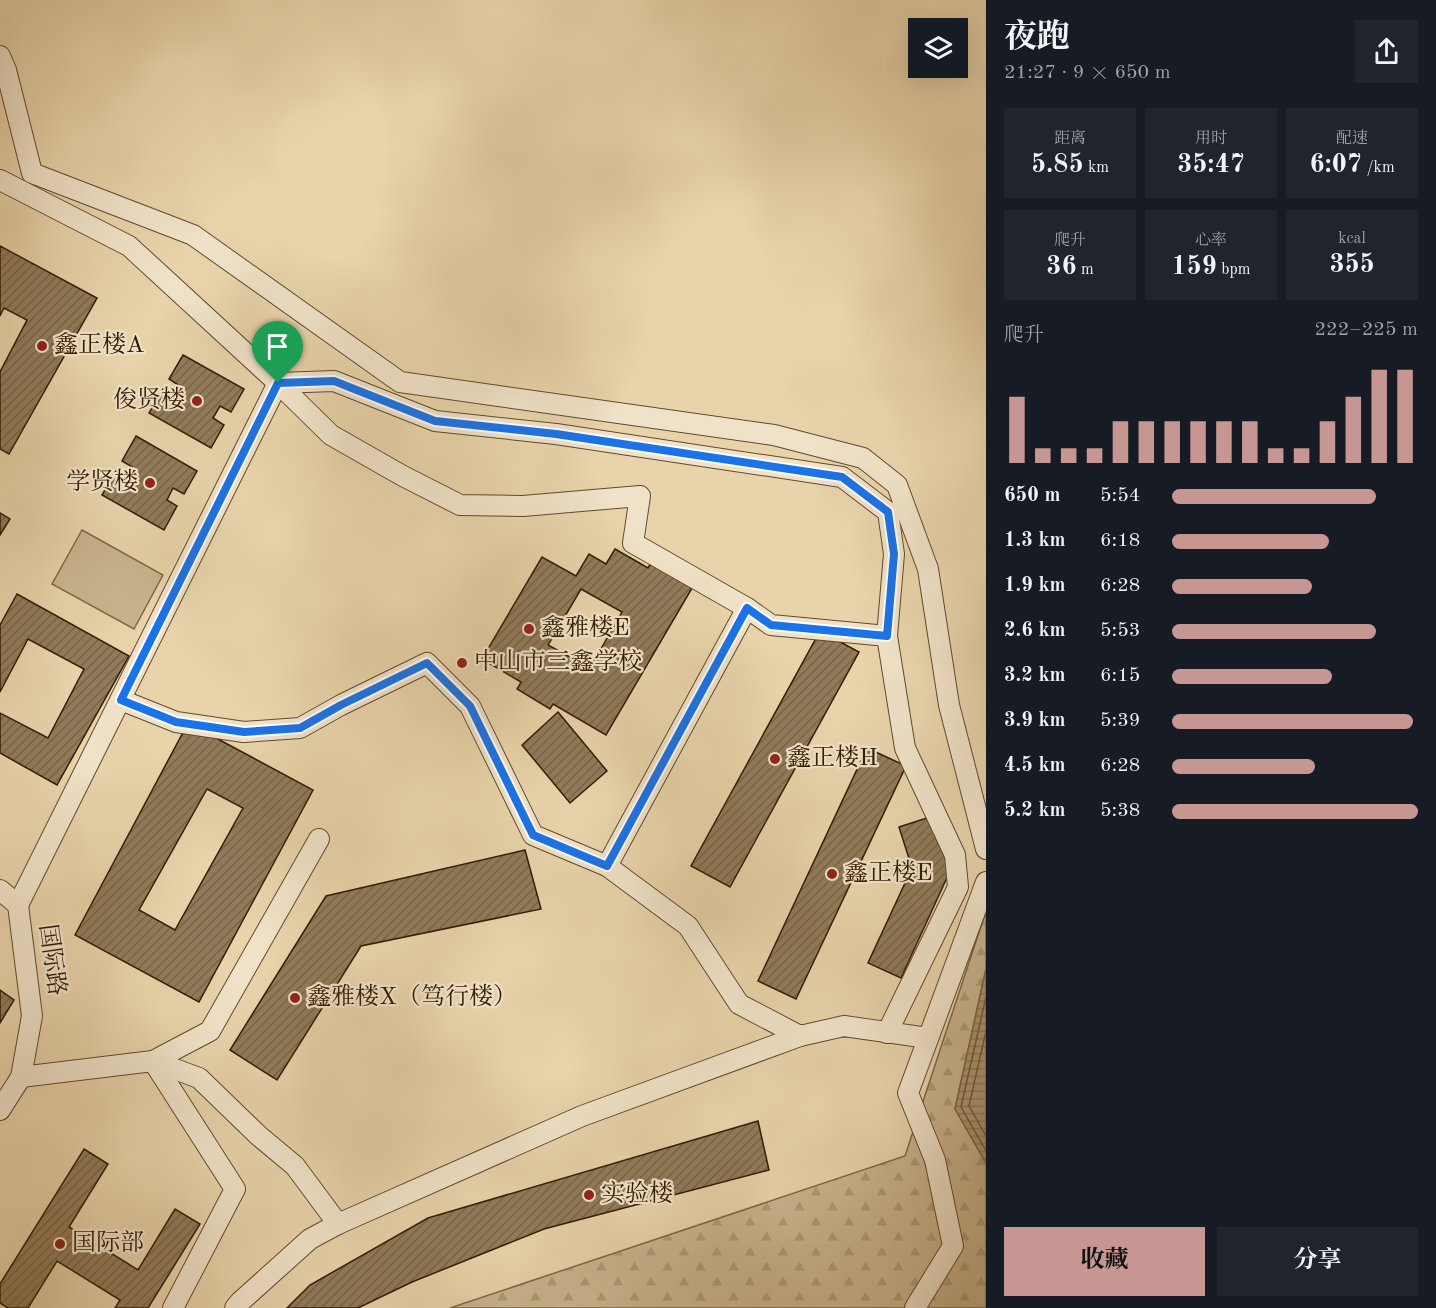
<!DOCTYPE html>
<html lang="zh">
<head>
<meta charset="utf-8">
<style>
	:root { --surface:#171b24; --page:#20242c; --text:#f1f3f6; --muted:#9ea1a6; --accent:#c59692 }
	body { margin:0; font-family:"Old Standard TT","Noto Serif SC",serif; background:var(--page); color:var(--text); height:100vh; display:flex; flex-direction:column; font-size:22px; white-space:nowrap }
	* { box-sizing:border-box; margin:0 }
	p { font-size:20px; color:var(--muted) }
	.icon { flex:none; width:33px; height:33px; fill:none; stroke:currentColor; stroke-width:2; stroke-linecap:round; stroke-linejoin:round }
	.map { position:relative; flex:1; overflow:hidden }
	.details { display:flex; flex-direction:column; background:var(--surface); width:450px }
	.details>* { flex:none }
	.controls { position:absolute; left:908px; top:18px; display:grid; gap:12px }
	.controls a { display:grid; place-items:center; width:60px; height:60px; border-radius:0px; background:var(--surface); box-shadow:0 6px 24px #0002; font-size:30px }
	.pin { position:absolute; display:grid; place-items:center; width:51px; height:51px; color:#fff; margin:-62px -26px; border-radius:50% 50% 50% 0; rotate:-45deg; box-shadow:0 0 6px #0007 }
	.pin .icon { rotate:45deg }
	.round { display:grid; place-items:center; flex:none; width:63px; height:63px; border-radius:0px; background:var(--page) }
	.headline { display:flex; align-items:center; justify-content:space-between; height:102px; padding:0 18px }
	h1 { font-size:33px; font-weight:700; line-height:45px }
	.metrics { display:grid; grid-template-columns:repeat(3,1fr); gap:9px; height:102px; padding:6px 18px }
	.metrics div { display:grid; align-content:center; border-radius:0px; background:var(--page); text-align:center }
	.metrics b { font-size:26px; font-weight:700 }
	.metrics small { font-size:16px; font-weight:400 }
	.metrics p { font-size:16px }
	.chart { height:168px; padding:12px 18px }
	.chart p { display:flex; justify-content:space-between }
	.chart svg { width:100%; height:108px; margin-top:6px; stroke:var(--accent); stroke-width:6 }
	.button { display:flex; gap:12px; margin-top:auto; padding:12px 18px }
	.button a { flex:1; height:69px; border-radius:0px; background:var(--accent); color:#111; font-size:24px; font-weight:700; line-height:69px; text-align:center }
	.button a+a { background:var(--page); color:var(--text) }
	ul { padding:0 18px; list-style:none; font-size:20px }
	li { display:grid; grid-template-columns:96px 72px 1fr; align-items:center; height:45px }
	li i { height:15px; border-radius:8px; background:var(--accent) }
	main { display:flex; flex:1; min-height:0 }
	.map>svg:first-child { display:block }
	.forest { fill:url(#forest-firs); stroke:#7e6848; stroke-width:1.5 }
	.pitch { fill:#c9b48e; stroke:#7e6848; stroke-width:1.5 }
	.water { fill:url(#water-rules); stroke:#7a6545; stroke-width:1.5 }
	.lines { fill:none; stroke-linecap:round; stroke-linejoin:round }
	.shore { stroke:#6e583a; stroke-width:1.5 }
	.building { fill:url(#building-hatch); stroke:#331c03; stroke-width:1.5; fill-rule:evenodd }
	.minor-casing { stroke:#604a2d; stroke-width:22 }
	.minor { stroke:#f0e2c8; stroke-width:20 }
	.route-casing { stroke:#fff; stroke-width:12 }
	.route { stroke:#1a73e8; stroke-width:8 }
	.poi-dot { fill:#8f2418; stroke:#f0e2c8; stroke-width:2 }
	.labels { text-anchor:middle; dominant-baseline:central; stroke-width:4.5; stroke-linejoin:round; paint-order:stroke }
	.poi-label { font-size:24px; fill:#331c03; stroke:#f0e2c8; text-anchor:start }
	.street-label { font-size:24px; fill:#331c03; stroke:#f0e2c8 }
</style>
</head>
<body>
<main>
<div class="map">
<svg width="986" height="1308" viewBox="0 0 986 1308">
	<defs>
		<pattern id="forest-firs" width="22" height="20" patternUnits="userSpaceOnUse" patternTransform="scale(1.5)"><rect width="22" height="20" fill="#c9b48e"/><path d="M5 1l3.5 6h-7zM16 11l3.5 6h-7z" fill="#ad9a79"/></pattern>
		<pattern id="water-rules" width="6" height="5" patternUnits="userSpaceOnUse" patternTransform="scale(1.5)"><rect width="6" height="5" fill="#aa9571"/><path d="M0 2.5h6" fill="none" stroke="#8b795b"/></pattern>
		<pattern id="building-hatch" width="6" height="6" patternUnits="userSpaceOnUse" patternTransform="scale(1.5)"><rect width="6" height="6" fill="#917b5a"/><path d="M-1 1l2-2M0 6l6-6M5 7l2-2" fill="none" stroke="#776448"/></pattern>
	</defs>
	<rect width="100%" height="100%" fill="#e8d3aa"/>
	<filter id="stains"><feTurbulence type="fractalNoise" baseFrequency=".00333" numOctaves="4"/><feColorMatrix values="0 0 0 0 .2 0 0 0 0 .09 0 0 0 0 .02 0 0 0 .5 -.17"/></filter>
	<radialGradient id="worn" r=".72"><stop offset=".6" stop-color="#630" stop-opacity="0"/><stop offset="1" stop-color="#630" stop-opacity=".3"/></radialGradient>
	<!-- forest -->
	<polygon class="forest" points="986,911 986,969 955,1109 986,1163 986,1308 450,1308 905,1156"/>
	<!-- pitch -->
	<polygon class="pitch" points="82,530 163,575 134,629 52,584"/>
	<!-- water -->
	<polygon class="water" points="986,969 986,1163 955,1109"/>
	<g class="lines">
		<!-- shore -->
		<g class="shore">
			<polyline points="986,997 961,1107 986,1151"/>
			<polyline points="986,1031 969,1106 986,1136"/>
		</g>
	</g>
	<!-- building -->
	<g class="building">
		<polygon points="0,246 97,298 9,454 0,449 0,372 27,320 4,308 0,316"/>
		<polygon points="183,355 244,389 231,412 220,406 213,418 224,425 211,448 149,413 163,389 175,396 180,386 169,379"/>
		<polygon points="136,436 197,471 184,494 173,488 167,500 177,506 164,530 102,495 116,471 128,478 134,468 122,461"/>
		<polygon points="0,513 10,519 0,535"/>
		<path d="M615 549 648 568 654 558 695 583 606 735 553 704 550 709 517 689 521 682 482 659 542 557 576 576 589 554 606 564ZM581 589 622 612 590 668 548 645Z"/>
		<polygon points="17,594 129,656 57,785 0,753 0,713 48,738 84,669 28,639 0,692 0,625"/>
		<polygon points="820,631 859,652 730,887 691,866"/>
		<polygon points="558,712 607,771 570,803 522,745"/>
		<path d="M188 723 313 790 199 1002 75 935ZM207 789 243 808 175 930 139 910Z"/>
		<polygon points="867,748 906,766 796,999 758,981"/>
		<polygon points="933,816 950,871 901,978 868,963 912,868 899,827"/>
		<polygon points="525,850 541,909 361,946 277,1080 230,1050 326,896"/>
		<polygon points="0,990 14,1000 0,1023"/>
		<polygon points="758,1121 769,1170 544,1229 412,1282 358,1308 287,1308 310,1285 428,1218"/>
		<polygon points="84,1149 108,1164 69,1227 138,1270 175,1209 200,1224 148,1308 115,1308 120,1300 57,1261 28,1308 8,1308 0,1303 0,1284"/>
	</g>
	<g class="lines">
		<!-- minor casing -->
		<g class="minor-casing">
			<g id="minor">
				<polyline points="0,56 6,70 32,173 193,235 400,382 774,435 863,458 897,485 928,569 949,705 986,849"/>
				<polyline points="0,180 129,246 278,383 18,905"/>
				<polygon points="334,381 435,421 556,434 842,477 888,512 894,554 887,636 771,625 747,608 633,543 640,496 523,506 460,505 403,476 331,435 278,383"/>
				<polyline points="121,700 176,722 244,732 300,728 341,705 427,663 470,706 533,835 607,866 688,926 739,1004 800,1036 844,1026 928,1038"/>
				<polyline points="319,839 210,1031 153,1061 199,1078 259,1136 295,1166 338,1224"/>
				<polyline points="607,866 747,608"/>
				<polyline points="0,890 18,905 32,1016 21,1077 0,1110"/>
				<polyline points="887,1033 958,887 955,855 905,748 887,636"/>
				<polyline points="21,1077 153,1061 235,1189 173,1308"/>
				<polyline points="235,1308 240,1302 310,1239 338,1224 582,1116 800,1036"/>
				<polyline points="915,1308 953,1246 935,1160 908,1093 986,882"/>
			</g>
		</g>
		<!-- minor -->
		<use href="#minor" class="minor"/>
	</g>
	<g class="lines">
		<!-- route casing -->
		<g class="route-casing">
			<polygon id="route" points="334,381 435,421 556,434 842,477 888,512 894,554 887,636 771,625 747,608 607,866 533,835 470,706 427,663 341,705 300,728 244,732 176,722 121,700 278,383"/>
		</g>
		<!-- route -->
		<use href="#route" class="route"/>
	</g>
	<!-- markers -->
	<g class="poi-dot">
		<circle cx="42" cy="346" r="6"/>
		<circle cx="197" cy="401" r="6"/>
		<circle cx="150" cy="483" r="6"/>
		<circle cx="529" cy="629" r="6"/>
		<circle cx="462" cy="663" r="6"/>
		<circle cx="775" cy="759" r="6"/>
		<circle cx="832" cy="874" r="6"/>
		<circle cx="295" cy="998" r="6"/>
		<circle cx="589" cy="1195" r="6"/>
		<circle cx="60" cy="1244" r="6"/>
	</g>
	<g class="labels">
		<!-- poi labels -->
		<g class="poi-label">
			<text x="54" y="346">鑫正楼A</text>
			<text x="185" y="401" text-anchor="end">俊贤楼</text>
			<text x="138" y="483" text-anchor="end">学贤楼</text>
			<text x="541" y="629">鑫雅楼E</text>
			<text x="474" y="663">中山市三鑫学校</text>
			<text x="787" y="759">鑫正楼H</text>
			<text x="844" y="874">鑫正楼E</text>
			<text x="307" y="998">鑫雅楼X（笃行楼）</text>
			<text x="601" y="1195">实验楼</text>
			<text x="72" y="1244">国际部</text>
		</g>
		<!-- street labels -->
		<g class="street-label">
			<text transform="translate(51 960) rotate(82)">国际路</text>
		</g>
	</g>
	<rect width="100%" height="100%" filter="url(#stains)"/>
	<rect width="100%" height="100%" fill="url(#worn)"/>
</svg>
<div class="controls">
<a><svg class="icon" aria-label="layers" viewBox="0 0 24 24"><path d="M12 4l9 5-9 5-9-5zM3 14l9 5 9-5"/></svg></a>
</div>
<div class="pin" style="left:278px;top:383px;background:#1e9e55"><svg class="icon" aria-label="arrive" viewBox="0 0 24 24"><path d="M6 21V4h12l-3 4 3 4H6"/></svg></div>
</div>
<section class="details">
<div class="headline"><div><h1>夜跑</h1><p>21:27 · 9 × 650 m</p></div><a class="round"><svg class="icon" aria-label="share" viewBox="0 0 24 24"><path d="M12 15V3M7 8l5-5 5 5M5 13v7h14v-7"/></svg></a></div>
<div class="metrics">
<div><p>距离</p><b>5.85<small> km</small></b></div>
<div><p>用时</p><b>35:47</b></div>
<div><p>配速</p><b>6:07<small> /km</small></b></div>
</div>
<div class="metrics">
<div><p>爬升</p><b>36<small> m</small></b></div>
<div><p>心率</p><b>159<small> bpm</small></b></div>
<div><p>kcal</p><b>355</b></div>
</div>
<div class="chart"><p><span>爬升</span>222–225 m</p>
<svg viewBox="0 0 160 44" preserveAspectRatio="none"><path d="M5 44V17M15 44V38M25 44V38M35 44V38M45 44V27M55 44V27M65 44V27M75 44V27M85 44V27M95 44V27M105 44V38M115 44V38M125 44V27M135 44V17M145 44V6M155 44V6"/></svg>
</div>
<ul>
<li><b>650 m</b>5:54<i style="width:83%"></i></li>
<li><b>1.3 km</b>6:18<i style="width:64%"></i></li>
<li><b>1.9 km</b>6:28<i style="width:57%"></i></li>
<li><b>2.6 km</b>5:53<i style="width:83%"></i></li>
<li><b>3.2 km</b>6:15<i style="width:65%"></i></li>
<li><b>3.9 km</b>5:39<i style="width:98%"></i></li>
<li><b>4.5 km</b>6:28<i style="width:58%"></i></li>
<li><b>5.2 km</b>5:38<i style="width:100%"></i></li>
</ul>
<div class="button"><a>收藏</a><a>分享</a></div>
</section>
</main>
</body>
</html>
